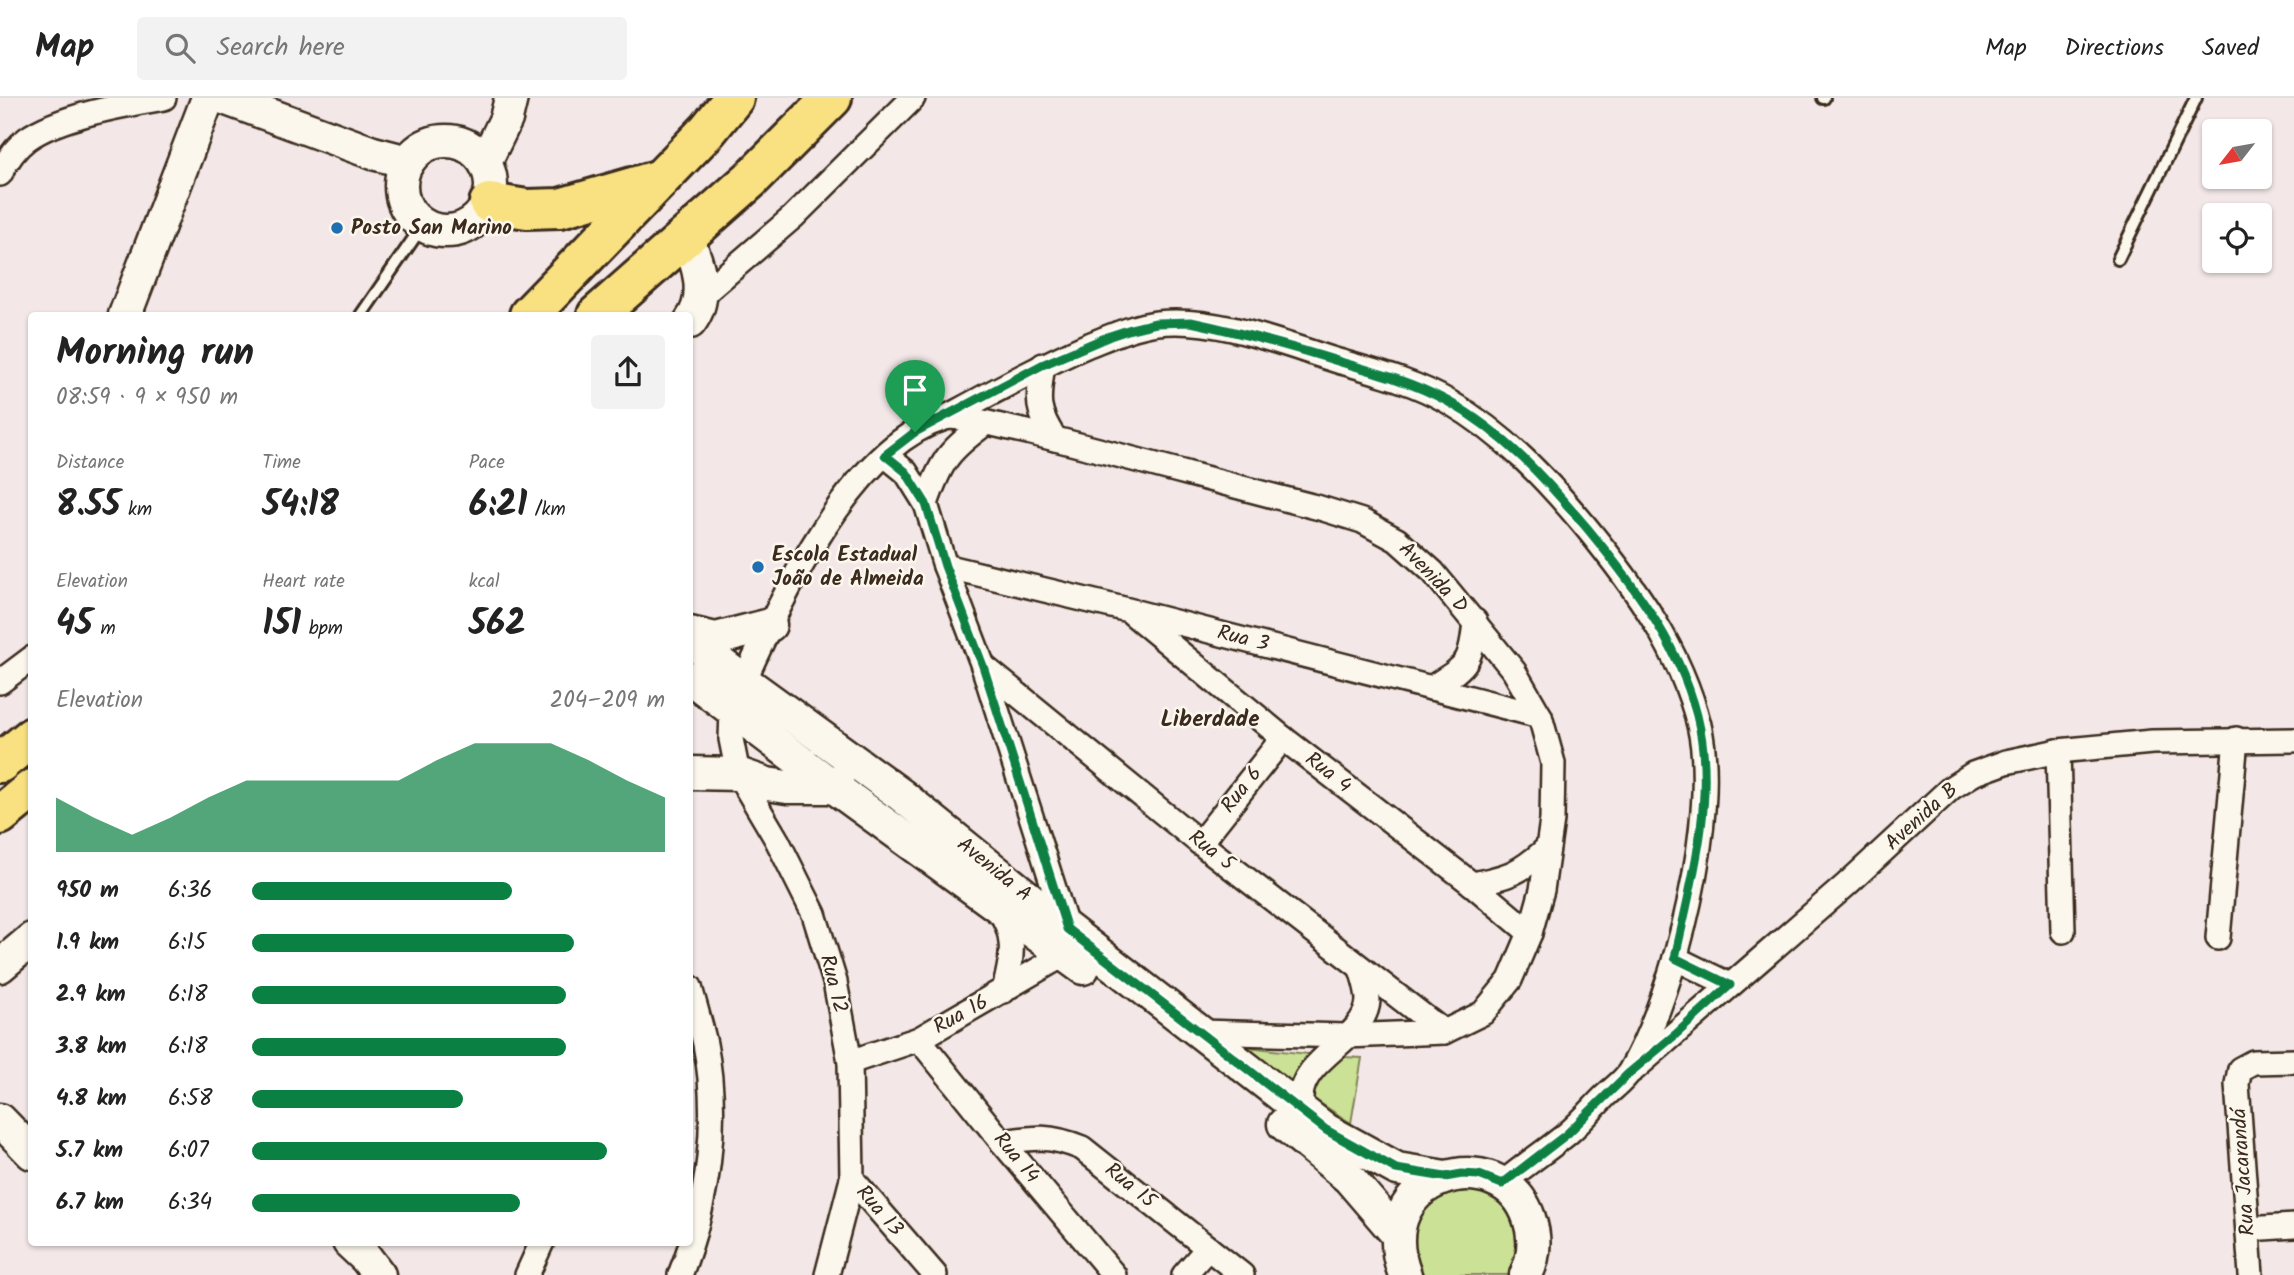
<!DOCTYPE html>
<html lang="en">
<head>
<meta charset="utf-8">
<style>
	:root { --surface:#fff; --page:#f2f2f2; --text:#222; --muted:#767676; --line:#e0e0e0; --accent:#0b8043 }
	body { margin:0; font-family:Kalam,sans-serif; background:var(--page); color:var(--text); height:100vh; display:flex; flex-direction:column; font-size:26px; white-space:nowrap }
	* { box-sizing:border-box; margin:0 }
	p { font-size:23px; color:var(--muted) }
	.icon { flex:none; width:38px; height:38px; fill:none; stroke:currentColor; stroke-width:2; stroke-linecap:round; stroke-linejoin:round }
	.map { position:relative; flex:1; overflow:hidden }
	.panel { position:absolute; left:28px; top:214px; width:665px; height:934px; display:flex; flex-direction:column; background:var(--surface); border-radius:7px; box-shadow:0 2px 5px #0004 }
	.panel>* { flex:none }
	.needle { width:46px; rotate:239deg }
	.buttons { position:absolute; left:2202px; top:21px; display:grid; gap:14px }
	.buttons a { display:grid; place-items:center; width:70px; height:70px; border-radius:7px; background:var(--surface); box-shadow:0 2px 5px #0004; font-size:35px }
	.pin { position:absolute; display:grid; place-items:center; width:60px; height:60px; color:#fff; margin:-72px -30px; border-radius:50% 50% 50% 0; rotate:-45deg; box-shadow:0 0 7px #0007 }
	.pin .icon { rotate:45deg }
	.round { display:grid; place-items:center; flex:none; width:74px; height:74px; border-radius:7px; background:var(--page) }
	.overview { display:flex; align-items:center; justify-content:space-between; height:119px; padding:0 28px }
	h1 { font-size:38px; font-weight:600; line-height:52px }
	.metrics { display:grid; grid-template-columns:repeat(3,1fr); gap:10px; height:119px; padding:7px 28px }
	.metrics div { display:grid; align-content:center }
	.metrics b { font-size:35px; font-weight:600 }
	.metrics small { font-size:19px; font-weight:400 }
	.metrics p { font-size:19px }
	.chart { height:196px; padding:14px 28px }
	.chart p { display:flex; justify-content:space-between }
	.chart svg { width:100%; height:126px; margin-top:7px; fill:var(--accent); opacity:.7 }
	ul { padding:0 28px; list-style:none; font-size:23px }
	li { display:grid; grid-template-columns:112px 84px 1fr; align-items:center; height:52px }
	li i { height:18px; border-radius:9px; background:var(--accent) }
	header { display:flex; align-items:center; gap:42px; box-sizing:border-box; height:98px; padding:0 35px; background:var(--surface); border-bottom:2px solid var(--line) }
	header strong { font-size:33px }
	nav { display:flex; gap:38px; margin-inline-start:auto; font-size:24px }
	.search { width:490px; height:63px; background:var(--page); display:flex; align-items:center; gap:18px; box-sizing:border-box; padding:0 24px; border-radius:7px; color:var(--muted); font-size:26px }
	.map>svg:first-child { display:block }
	.green { fill:#cbe196; stroke:#83865a; stroke-width:2 }
	.lines { fill:none; stroke-linecap:round; stroke-linejoin:round }
	.lane-casing { stroke:#3b2a1e; stroke-width:16 }
	.street-casing { stroke:#3b2a1e; stroke-width:28 }
	.secondary-casing { stroke:#3b2a1e; stroke-width:37 }
	.highway-casing { stroke:#3b2a1e; stroke-width:44 }
	.lane { stroke:#fbf7ec; stroke-width:10 }
	.street { stroke:#fbf7ec; stroke-width:23 }
	.secondary { stroke:#fbf7ec; stroke-width:32 }
	.highway { stroke:#f9e181; stroke-width:38 }
	.route-casing { stroke:#fff; stroke-width:14 }
	.route { stroke:#0b8043; stroke-width:9 }
	.poi-dot { fill:#1f6fb2; stroke:#fbf7ec; stroke-width:2.5 }
	.labels { text-anchor:middle; dominant-baseline:central; stroke-width:5; stroke-linejoin:round; paint-order:stroke }
	.poi-label { font-size:21px; font-weight:bold; fill:#3b2a1e; stroke:#fbf7ec; text-anchor:start }
	.street-label { font-size:21px; fill:#3b2a1e; stroke:#fbf7ec }
	.neighbourhood-label { font-size:23px; font-weight:bold; fill:#3b2a1e; stroke:#fbf7ec }
</style>
</head>
<body>
<header>
<strong>Map</strong>
<div class="search"><svg class="icon" aria-label="search" viewBox="0 0 24 24"><circle cx="10" cy="10" r="6"/><path d="M15 15l6 6"/></svg>Search here</div>
<nav><a>Map</a><a>Directions</a><a>Saved</a></nav>
</header>
<div class="map">
<svg width="2294" height="1177" viewBox="0 0 2294 1177">
	<rect width="100%" height="100%" fill="#f3e8e7"/>
	<filter id="ink" filterUnits="userSpaceOnUse"><feTurbulence type="fractalNoise" baseFrequency=".0143" numOctaves="2"/><feDisplacementMap in="SourceGraphic" scale="14" xChannelSelector="R" yChannelSelector="G"/><feConvolveMatrix kernelMatrix="1 2 1 2 8 2 1 2 1" color-interpolation-filters="sRGB"/></filter>
	<g filter="url(#ink)">
		<!-- green -->
		<g class="green">
			<polygon points="1248,949 1325,958 1362,960 1351,1025 1247,958"/>
			<path d="M1483 1091 1512 1112 1523 1147 1512 1177H1424C1405 1149 1412 1108 1445 1094 1455 1089 1472 1091 1483 1091Z"/>
		</g>
		<g class="lines">
			<!-- lane casing -->
			<g class="lane-casing">
				<g id="lane">
					<polyline points="1823,0 1824,0"/>
					<polyline points="2118,161 2196,0"/>
					<polyline points="361,217 423,127"/>
				</g>
			</g>
			<!-- street casing -->
			<g class="street-casing">
				<g id="street">
					<path d="M0 76C6 64 15 50 27 41 59 18 124 7 164 0"/>
					<polyline points="701,198 793,119 913,0"/>
					<path d="M1043 267C1038 301 1035 311 1055 341"/>
					<path d="M947 319C993 294 1038 269 1086 248 1109 239 1133 228 1157 225 1215 218 1283 246 1338 263 1376 274 1415 284 1449 304 1504 336 1546 381 1586 429 1635 489 1680 551 1699 627 1720 714 1675 896 1630 973 1624 983 1612 991 1604 999 1592 1011 1580 1025 1567 1036 1546 1053 1523 1068 1502 1086"/>
					<polyline points="885,357 906,374 926,406 945,468 983,568 1067,831"/>
					<path d="M926 406C941 362 949 352 986 325"/>
					<polyline points="945,468 1128,512 1540,618"/>
					<polyline points="1133,516 1283,640 1472,786 1530,835"/>
					<polyline points="983,568 1200,745 1444,934"/>
					<path d="M744 583C782 500 851 348 945 320 958 316 1007 330 1023 333 1122 357 1221 385 1320 410L1362 423 1397 442 1433 474 1514 573 1540 618 1553 665 1552 722 1542 792 1530 835 1510 882 1483 915 1444 934 1346 938 1200 934"/>
					<polyline points="0,584 32,560"/>
					<path d="M1431 590C1467 567 1471 567 1475 523"/>
					<polyline points="732,613 731,641 738,676 777,742 814,816 835,884 850,964 852,1081 827,1177"/>
					<polyline points="2058,653 2063,833"/>
					<polyline points="1200,745 1283,640"/>
					<path d="M1472 786C1508 779 1521 775 1548 749"/>
					<path d="M997 809C1018 838 1012 860 1004 893"/>
					<polyline points="2218,840 2236,641"/>
					<polyline points="1675,860 1730,887"/>
					<polyline points="919,941 1002,1044 1114,1177"/>
					<polyline points="850,964 919,941 1065,856"/>
					<polyline points="1633,972 1846,787 1951,690 1973,676 2006,664 2058,653 2152,644 2294,642"/>
					<path d="M1304 1016C1303 1011 1301 1005 1301 1000 1301 960 1365 942 1368 903 1368 892 1364 881 1361 871"/>
					<path d="M1002 1044C1036 1039 1050 1037 1082 1050L1242 1177"/>
					<polyline points="852,1081 935,1177"/>
					<polyline points="2248,1131 2294,1128"/>
					<polyline points="527,1177 542,1144"/>
					<path d="M680 1177C708 1106 720 1021 705 946 701 927 695 908 690 889"/>
					<polyline points="1184,1177 1208,1150"/>
					<polyline points="2251,1177 2237,986 2240,971 2253,964 2294,963"/>
				</g>
			</g>
			<!-- secondary casing -->
			<g class="secondary-casing">
				<g id="secondary">
					<polyline points="224,0 373,55 408,64"/>
					<circle cx="446" cy="88" r="45"/>
					<polyline points="485,64 506,21 511,0"/>
					<path d="M686 137C698 165 710 198 690 224"/>
					<polyline points="125,217 208,0"/>
					<polyline points="690,535 716,541 770,527"/>
					<polyline points="690,540 696,547 744,583 901,697 1067,831 1326,1032 1397,1071 1445,1079"/>
					<polyline points="690,580 834,689 1083,870"/>
					<polyline points="690,675 738,676 767,686 787,689 834,689 837,683"/>
					<polyline points="0,868 32,841"/>
					<polyline points="0,1022 32,1055"/>
					<polyline points="1284,1026 1349,1080 1397,1136"/>
					<polyline points="349,1144 366,1160 379,1177"/>
					<path d="M1405 1177C1366 1076 1502 1040 1529 1120 1536 1140 1535 1158 1526 1177"/>
				</g>
			</g>
			<!-- highway casing -->
			<g class="highway-casing">
				<g id="highway">
					<polyline points="489,105 527,111 560,110 657,82"/>
					<polyline points="529,217 708,32 734,0"/>
					<polyline points="597,217 750,82 832,0"/>
					<polyline points="0,665 32,639"/>
					<polyline points="0,717 32,691"/>
				</g>
			</g>
			<!-- lane -->
			<use href="#lane" class="lane"/>
			<!-- street -->
			<use href="#street" class="street"/>
			<!-- secondary -->
			<use href="#secondary" class="secondary"/>
			<!-- highway -->
			<use href="#highway" class="highway"/>
		</g>
	</g>
	<g class="lines" filter="url(#ink)">
		<!-- route casing -->
		<g class="route-casing">
			<path id="route" d="M1191 224C1243 235 1293 249 1344 265 1379 275 1414 285 1447 303 1504 334 1546 382 1587 430 1635 488 1685 554 1700 631 1714 707 1691 786 1675 860L1730 887 1675 937 1628 976 1567 1036 1502 1086 1479 1077 1462 1076 1445 1079 1396 1071 1326 1032 1067 831 983 568 945 468 926 406 906 374 885 357 915 334 1042 267 1110 238 1131 231 1156 225Z"/>
		</g>
		<!-- route -->
		<use href="#route" class="route"/>
	</g>
	<!-- markers -->
	<g class="poi-dot">
		<circle cx="337" cy="130" r="7"/>
		<circle cx="758" cy="469" r="7"/>
	</g>
	<g class="labels">
		<!-- poi labels -->
		<g class="poi-label">
			<text x="351" y="130">Posto San Marino</text>
			<text x="772" y="457">Escola Estadual<tspan x="772" dy="24">João de Almeida</tspan></text>
		</g>
		<!-- street labels -->
		<g class="street-label">
			<text transform="translate(1433 480) rotate(46)">Avenida D</text>
			<text transform="translate(1243 541) rotate(14)">Rua 3</text>
			<text transform="translate(1328 675) rotate(38)">Rua 4</text>
			<text transform="translate(1242 692) rotate(-52)">Rua 6</text>
			<text transform="translate(1922 719) rotate(-42)">Avenida B</text>
			<text transform="translate(1211 753) rotate(38)">Rua 5</text>
			<text transform="translate(994 772) rotate(39)">Avenida A</text>
			<text transform="translate(833 886) rotate(76)">Rua 12</text>
			<text transform="translate(961 917) rotate(-29)">Rua 16</text>
			<text transform="translate(1016 1060) rotate(50)">Rua 14</text>
			<text transform="translate(2244 1074) rotate(-94)">Rua Jacarandá</text>
			<text transform="translate(1130 1088) rotate(39)">Rua 15</text>
			<text transform="translate(879 1113) rotate(49)">Rua 13</text>
		</g>
		<!-- neighbourhood labels -->
		<g class="neighbourhood-label">
			<text x="1210" y="622">Liberdade</text>
		</g>
	</g>
</svg>
<div class="buttons">
<a><svg class="needle" viewBox="-14 -14 28 28"><path d="M0-13l5 13h-10z" fill="#e53935"/><path d="M0 13l5-13h-10z" fill="#767676"/></svg></a>
<a><svg class="icon" aria-label="locate" viewBox="0 0 24 24"><circle cx="12" cy="12" r="6"/><path d="M12 2v4M12 18v4M2 12h4M18 12h4"/></svg></a>
</div>
<div class="pin" style="left:915px;top:334px;background:#1e9e55"><svg class="icon" aria-label="arrive" viewBox="0 0 24 24"><path d="M6 21V4h12l-3 4 3 4H6"/></svg></div>
<section class="panel">
<div class="overview"><div><h1>Morning run</h1><p>08:59 · 9 × 950 m</p></div><a class="round"><svg class="icon" aria-label="share" viewBox="0 0 24 24"><path d="M12 15V3M7 8l5-5 5 5M5 13v7h14v-7"/></svg></a></div>
<div class="metrics">
<div><p>Distance</p><b>8.55<small> km</small></b></div>
<div><p>Time</p><b>54:18</b></div>
<div><p>Pace</p><b>6:21<small> /km</small></b></div>
</div>
<div class="metrics">
<div><p>Elevation</p><b>45<small> m</small></b></div>
<div><p>Heart rate</p><b>151<small> bpm</small></b></div>
<div><p>kcal</p><b>562</b></div>
</div>
<div class="chart"><p><span>Elevation</span>204–209 m</p>
<svg viewBox="0 0 160 44" preserveAspectRatio="none"><path d="M0 44V25L10 32L20 38L30 32L40 25L50 19L60 19L70 19L80 19L90 19L100 12L110 6L120 6L130 6L140 12L150 19L160 25V44z"/></svg>
</div>
<ul>
<li><b>950 m</b>6:36<i style="width:63%"></i></li>
<li><b>1.9 km</b>6:15<i style="width:78%"></i></li>
<li><b>2.9 km</b>6:18<i style="width:76%"></i></li>
<li><b>3.8 km</b>6:18<i style="width:76%"></i></li>
<li><b>4.8 km</b>6:58<i style="width:51%"></i></li>
<li><b>5.7 km</b>6:07<i style="width:86%"></i></li>
<li><b>6.7 km</b>6:34<i style="width:65%"></i></li>
</ul>
</section>
</div>
</body>
</html>
